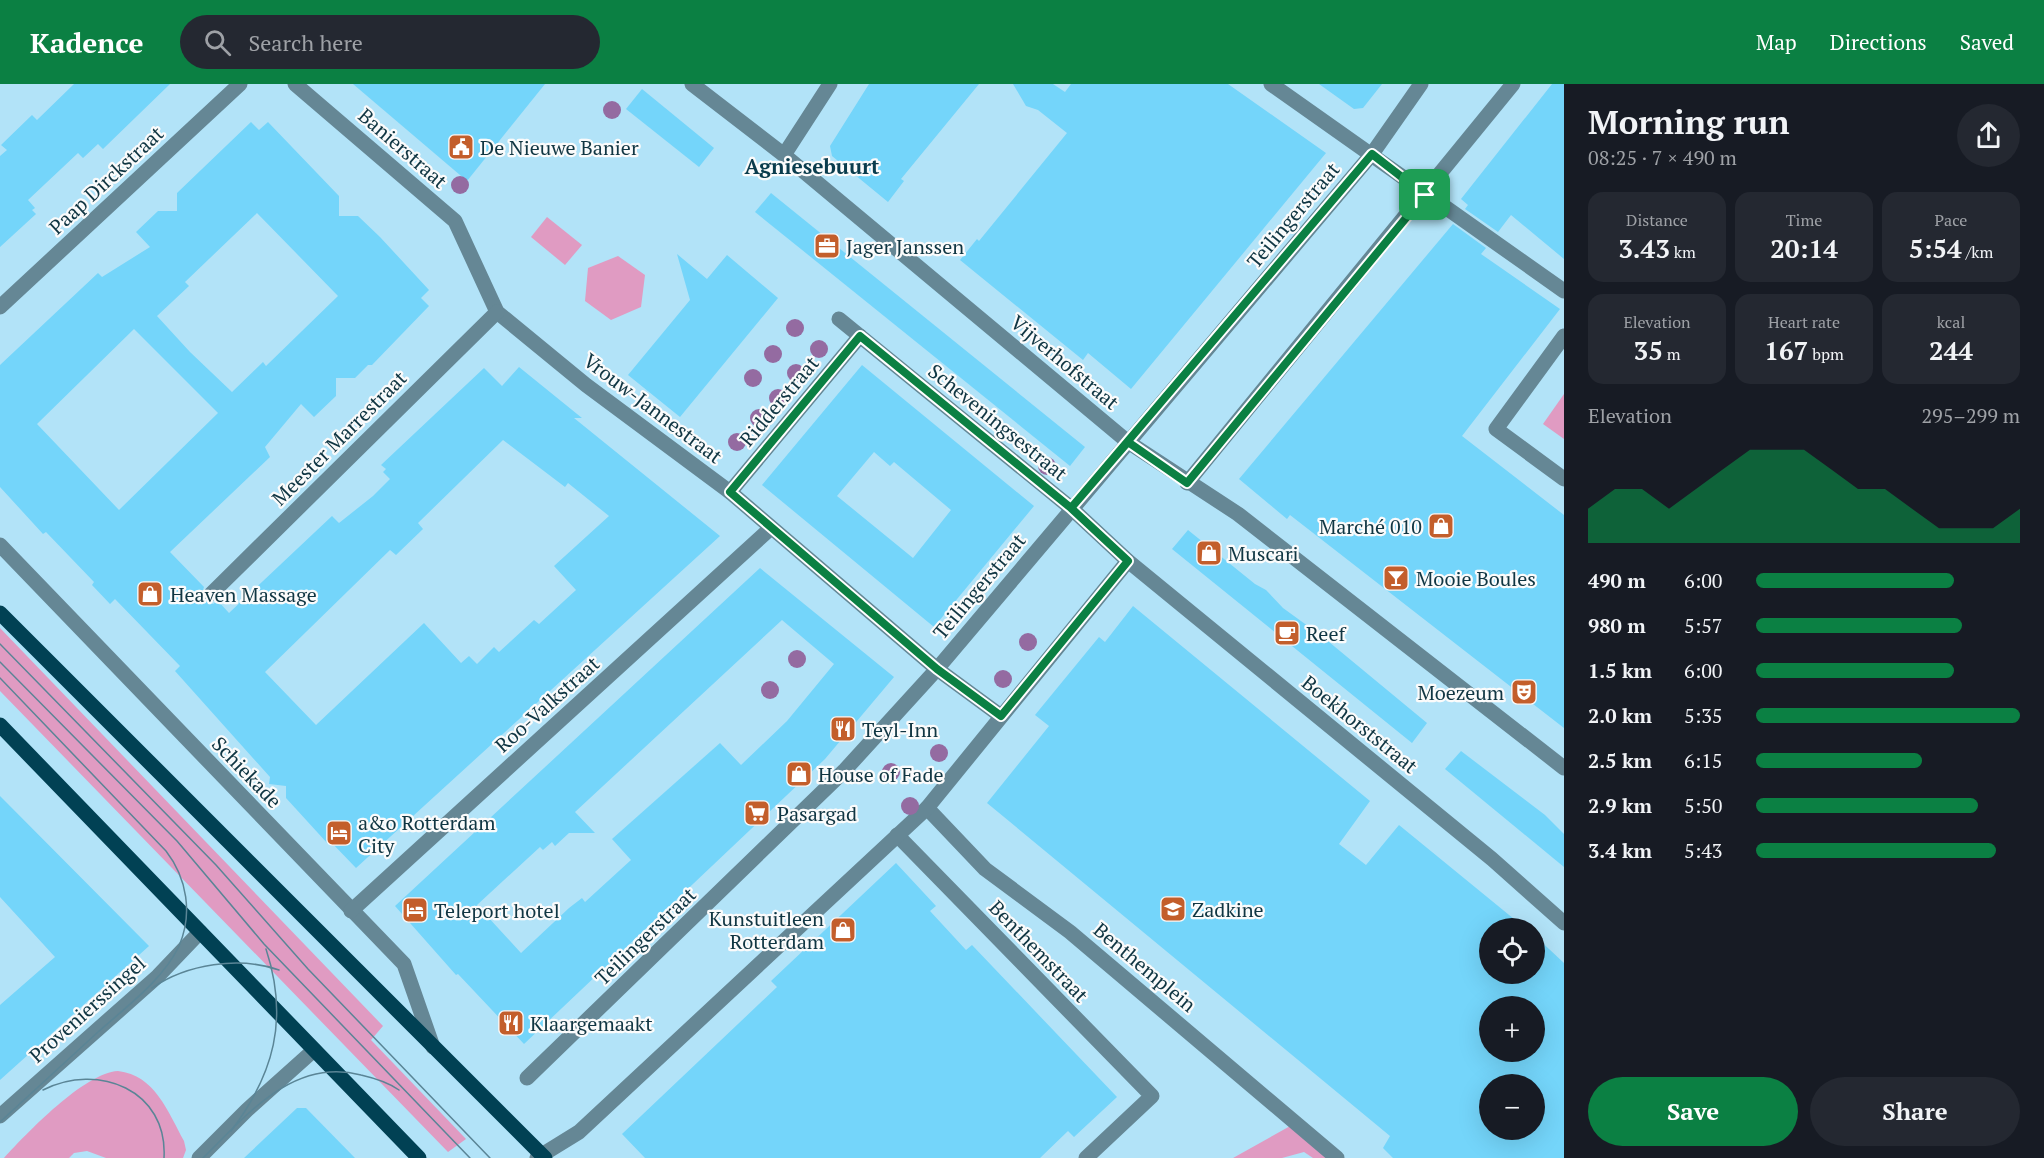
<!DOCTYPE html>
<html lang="en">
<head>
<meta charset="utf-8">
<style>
	:root { --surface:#171b24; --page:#242831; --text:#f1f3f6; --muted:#9ea1a6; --accent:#0b8043 }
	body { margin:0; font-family:"PT Serif",serif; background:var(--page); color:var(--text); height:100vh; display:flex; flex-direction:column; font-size:22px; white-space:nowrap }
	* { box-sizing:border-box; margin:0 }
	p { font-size:20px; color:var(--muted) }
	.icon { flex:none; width:33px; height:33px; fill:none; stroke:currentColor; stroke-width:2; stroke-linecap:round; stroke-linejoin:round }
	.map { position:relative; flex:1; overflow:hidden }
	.panel { display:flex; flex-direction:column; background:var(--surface); width:480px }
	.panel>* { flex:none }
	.fabs { position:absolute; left:1479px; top:834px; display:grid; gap:12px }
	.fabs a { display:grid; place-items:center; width:66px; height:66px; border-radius:50%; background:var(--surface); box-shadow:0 6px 24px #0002; font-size:30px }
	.pin { position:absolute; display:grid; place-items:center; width:51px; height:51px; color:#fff; margin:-26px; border-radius:12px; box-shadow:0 3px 9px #0006 }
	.round { display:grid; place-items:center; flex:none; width:63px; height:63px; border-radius:32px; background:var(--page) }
	.summary { display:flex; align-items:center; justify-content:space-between; height:102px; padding:0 24px }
	h1 { font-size:33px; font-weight:700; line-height:45px }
	.stats { display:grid; grid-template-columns:repeat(3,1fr); gap:9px; height:102px; padding:6px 24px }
	.stats div { display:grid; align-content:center; border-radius:15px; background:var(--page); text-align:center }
	.stats b { font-size:26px; font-weight:700 }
	.stats small { font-size:16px; font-weight:400 }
	.stats p { font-size:16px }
	.chart { height:168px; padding:12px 24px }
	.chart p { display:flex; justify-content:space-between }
	.chart svg { width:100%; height:108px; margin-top:6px; fill:var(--accent); opacity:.7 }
	.cta { display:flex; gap:12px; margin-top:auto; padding:12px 24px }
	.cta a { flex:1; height:69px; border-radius:36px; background:var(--accent); color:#fff; font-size:24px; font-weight:700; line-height:69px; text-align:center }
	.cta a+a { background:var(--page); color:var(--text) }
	ul { padding:0 24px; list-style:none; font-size:20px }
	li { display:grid; grid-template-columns:96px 72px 1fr; align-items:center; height:45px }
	li i { height:15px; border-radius:8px; background:var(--accent) }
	header { display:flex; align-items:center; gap:36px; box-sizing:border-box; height:84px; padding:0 30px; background:var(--accent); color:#fff }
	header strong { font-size:28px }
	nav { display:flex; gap:33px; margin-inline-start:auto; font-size:21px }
	.search { width:420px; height:54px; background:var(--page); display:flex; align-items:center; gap:15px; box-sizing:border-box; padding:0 21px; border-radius:33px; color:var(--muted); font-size:22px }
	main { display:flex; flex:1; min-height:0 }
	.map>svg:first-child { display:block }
	.green { fill:#e09bc2 }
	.building { fill:#74d5fa; fill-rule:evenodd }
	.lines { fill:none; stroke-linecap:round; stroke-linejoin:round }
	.minor { stroke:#658795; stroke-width:15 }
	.major { stroke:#014154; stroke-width:15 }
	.tram { stroke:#5a8596; stroke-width:1.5 }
	.tree { fill:#946ba1 }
	.route-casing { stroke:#fff; stroke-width:12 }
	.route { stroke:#0b8043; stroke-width:8 }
	.labels { text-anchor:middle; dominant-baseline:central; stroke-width:4.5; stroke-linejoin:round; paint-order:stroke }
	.poi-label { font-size:20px; fill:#103643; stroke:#fbfbfb; text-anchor:start }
	.street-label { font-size:20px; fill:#103643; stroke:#fbfbfb }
	.neighbourhood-label { font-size:21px; font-weight:bold; fill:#0a3c4d; stroke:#fbfbfb }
</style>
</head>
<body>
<header>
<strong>Kadence</strong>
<div class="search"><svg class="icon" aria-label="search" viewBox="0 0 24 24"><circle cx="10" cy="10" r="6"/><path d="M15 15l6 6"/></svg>Search here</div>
<nav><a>Map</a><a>Directions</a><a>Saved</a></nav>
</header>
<main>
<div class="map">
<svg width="1564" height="1074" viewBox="0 0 1564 1074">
	<rect width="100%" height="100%" fill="#b2e3f8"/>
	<!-- green -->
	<g class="green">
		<polygon points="547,133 582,161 565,181 531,153"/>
		<polygon points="618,172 645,191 641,223 611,236 585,217 588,184"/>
		<polygon points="1564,310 1564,355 1543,340"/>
		<polygon points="0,544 383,942 371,956 466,1055 448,1068 0,607"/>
		<path d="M118 987C155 991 168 1028 184 1057L186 1066 183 1074H106L87 1067 74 1069 69 1074H4C27 1049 84 989 118 987Z"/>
		<polygon points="1292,1041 1332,1074 1313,1074 1304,1068 1282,1074 1233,1074"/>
	</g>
	<!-- building -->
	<g class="building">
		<polygon points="74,0 170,0 103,65 98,60 83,74 78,69 28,116 35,124 32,126 36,130 0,163 0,72 7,66 1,61 32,31 37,36"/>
		<polygon points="353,0 545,0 467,97"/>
		<polygon points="869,0 979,0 901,95 904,97 888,118 832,72 830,62"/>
		<polygon points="1013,0 1053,0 1065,8 1071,0 1228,0 1326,69 1131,305 1088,269 1083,276 960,176 977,155 979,157 1067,49 1038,26 1026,22"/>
		<polygon points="1319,0 1382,0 1363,24 1354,25"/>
		<polygon points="1552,0 1564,0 1564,175 1511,131 1498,148 1465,125 1468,121 1461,115"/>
		<polygon points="642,5 714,64 699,83 626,25"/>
		<path d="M251 38 259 46 268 38 339 112V132H358L380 153 429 206 421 214 429 222 372 281H368L355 294H336V312L314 333 301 320 265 363 270 373 170 468 204 503 201 512 205 517 213 520 218 517 229 529 332 432 339 439 373 412 390 395 383 388 386 385 381 381 484 284 502 302 519 283 582 334H574L720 452 356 784 330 757 328 760 286 714V702L269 700 270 693 175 587 180 582 115 515 110 520 92 501 94 498 46 448 43 450 0 403V281L98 189 102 193 150 163 136 148 158 127H177V109ZM257 129 338 212 266 282 263 278 232 308 190 268 157 232 189 202 185 198ZM134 245 218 329 119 426 37 340ZM503 356 565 403 568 399 609 432 554 482 576 506 539 540 534 536 499 568 494 563 477 580 469 572 461 579 424 539 316 641 265 588 390 466 396 471 423 445 418 439Z"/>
		<polygon points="771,109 1085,363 1070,382 755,128"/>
		<polygon points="1453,140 1486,164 1481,170 1560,225 1462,352 1564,431 1564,644 1290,431 1287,435 1239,395"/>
		<polygon points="677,170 707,195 727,171 778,214 680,333 628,291 690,216"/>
		<path d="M862 281 1034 422 934 543 762 401ZM874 368 890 382 894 378 951 426 913 474 837 412Z"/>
		<polygon points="1188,446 1255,500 1266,506 1283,524 1323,553 1427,639 1412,659 1172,465"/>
		<path d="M760 484 894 593 825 675 524 960 458 890 456 891 395 822ZM782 536 834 580 787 637 741 681 720 659 612 755 631 776 585 818 582 814 569 824 521 869 477 821 540 763 543 766 552 758 555 762 569 749H595L575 728Z"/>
		<path d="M1133 522 1370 717 1339 760 1366 781 1399 741 1525 844H1490V890H1534V851L1564 879V1074H1393L1383 1064 1390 1052 987 719 1049 642 1035 631 1099 553 1105 558ZM1490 922H1534V968H1490ZM1490 1000H1534V1046H1490Z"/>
		<polygon points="1461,667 1545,731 1564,750 1564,783 1445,685"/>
		<polygon points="0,712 149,862 0,996 0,921 55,873 0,813"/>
		<polygon points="896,779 936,822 930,827 966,866 972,861 1117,1013 1074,1053 1068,1047 1040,1074 645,1074 622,1050 777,903 771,897"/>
		<polygon points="297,1024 306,1024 355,1074 244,1074"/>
	</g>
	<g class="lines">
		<!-- minor -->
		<g class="minor">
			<polyline points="295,0 455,137 497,228 586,301 730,408 937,585 1001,632"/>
			<polyline points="692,0 784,71 1128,358 1238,430 1564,684"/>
			<polyline points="1271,0 1564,207"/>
			<polyline points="784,71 830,0"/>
			<polyline points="0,223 240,0"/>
			<polyline points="839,235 1071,424 1128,477 1492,775 1564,839"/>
			<polyline points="1564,252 1496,345 1564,395"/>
			<polyline points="1187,399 1513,0"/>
			<polyline points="730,408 860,252"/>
			<polyline points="0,461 404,880 433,963"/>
			<polyline points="211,510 497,228"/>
			<polyline points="927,724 985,785 1070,848 1337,1074"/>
			<polyline points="897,751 1152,1012 1086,1074"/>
			<polyline points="351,827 771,444"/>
			<polyline points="527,994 844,687 937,585 1372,70 1421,0"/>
			<polyline points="0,1032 158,892 200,848"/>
			<polyline points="199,1074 247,1026 314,966"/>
			<polyline points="537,1074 579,1048 927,724 1128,477"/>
		</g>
		<!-- major -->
		<g class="major">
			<polyline points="0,529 545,1074"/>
			<polyline points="0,641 419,1074"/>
		</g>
		<!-- tram -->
		<g class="tram">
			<polyline points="0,560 216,781 308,885 490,1074"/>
			<polyline points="0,578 177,757 264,860 470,1074"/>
			<path d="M0 594 166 767C187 794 193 830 179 862 163 896 126 923 98 948 65 978 33 1008 0 1038"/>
			<path d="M152 904C187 880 239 872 279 886"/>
			<path d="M43 1006C98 978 168 1006 164 1074"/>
			<path d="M231 1047C274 990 289 935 266 865"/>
			<path d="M203 1074C246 1032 293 973 361 991 374 994 388 998 399 1006"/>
		</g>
	</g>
	<!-- trees -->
	<g class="tree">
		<circle cx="612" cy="26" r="9"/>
		<circle cx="460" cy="101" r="9"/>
		<circle cx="795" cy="244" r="9"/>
		<circle cx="819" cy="265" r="9"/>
		<circle cx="773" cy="270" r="9"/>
		<circle cx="796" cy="289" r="9"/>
		<circle cx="753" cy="294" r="9"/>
		<circle cx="778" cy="314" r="9"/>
		<circle cx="759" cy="334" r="9"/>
		<circle cx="737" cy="358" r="9"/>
		<circle cx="1047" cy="382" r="9"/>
		<circle cx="1028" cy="558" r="9"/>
		<circle cx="797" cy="575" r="9"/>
		<circle cx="1003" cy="595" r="9"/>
		<circle cx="770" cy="606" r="9"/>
		<circle cx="939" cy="669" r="9"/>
		<circle cx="891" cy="688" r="9"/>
		<circle cx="910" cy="722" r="9"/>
	</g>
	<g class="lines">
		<!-- route casing -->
		<g class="route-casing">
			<polyline id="route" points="1425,111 1372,70 1071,424 860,252 730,408 937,585 1001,632 1128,477 1071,424 1128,358 1187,399 1425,111"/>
		</g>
		<!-- route -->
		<use href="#route" class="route"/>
	</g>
	<!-- icons -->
	<defs>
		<g id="civic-square" transform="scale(1.35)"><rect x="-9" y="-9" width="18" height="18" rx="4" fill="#c35e2b" stroke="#fbfbfb"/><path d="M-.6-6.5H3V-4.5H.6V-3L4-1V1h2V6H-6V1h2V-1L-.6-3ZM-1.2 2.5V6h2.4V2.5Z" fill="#fff"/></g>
		<g id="office-square" transform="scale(1.35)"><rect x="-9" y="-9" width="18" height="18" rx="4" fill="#c35e2b" stroke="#fbfbfb"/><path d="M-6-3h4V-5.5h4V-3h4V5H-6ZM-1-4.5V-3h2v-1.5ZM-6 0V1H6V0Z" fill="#fff"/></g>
		<g id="shop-square" transform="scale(1.35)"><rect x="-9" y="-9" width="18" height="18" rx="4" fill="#c35e2b" stroke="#fbfbfb"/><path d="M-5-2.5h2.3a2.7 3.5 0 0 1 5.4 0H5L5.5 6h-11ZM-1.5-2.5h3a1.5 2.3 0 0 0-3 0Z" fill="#fff"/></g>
		<g id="bar-square" transform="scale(1.35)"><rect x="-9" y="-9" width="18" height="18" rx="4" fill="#c35e2b" stroke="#fbfbfb"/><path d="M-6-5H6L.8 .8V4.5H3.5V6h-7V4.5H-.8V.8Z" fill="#fff"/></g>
		<g id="cafe-square" transform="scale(1.35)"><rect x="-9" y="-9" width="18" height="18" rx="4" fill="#c35e2b" stroke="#fbfbfb"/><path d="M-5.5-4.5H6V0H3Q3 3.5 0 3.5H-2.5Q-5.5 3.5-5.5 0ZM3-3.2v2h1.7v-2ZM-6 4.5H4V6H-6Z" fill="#fff"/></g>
		<g id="theatre-square" transform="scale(1.35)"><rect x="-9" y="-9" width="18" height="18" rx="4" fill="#c35e2b" stroke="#fbfbfb"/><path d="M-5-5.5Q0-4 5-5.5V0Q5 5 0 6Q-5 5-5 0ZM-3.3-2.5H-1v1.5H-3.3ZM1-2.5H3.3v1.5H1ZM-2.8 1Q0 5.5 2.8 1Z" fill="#fff"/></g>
		<g id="restaurant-square" transform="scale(1.35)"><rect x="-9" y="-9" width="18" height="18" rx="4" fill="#c35e2b" stroke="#fbfbfb"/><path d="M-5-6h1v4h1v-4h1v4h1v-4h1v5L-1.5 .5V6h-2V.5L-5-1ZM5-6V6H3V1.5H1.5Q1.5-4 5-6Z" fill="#fff"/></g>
		<g id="supermarket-square" transform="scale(1.35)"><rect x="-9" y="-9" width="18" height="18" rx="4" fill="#c35e2b" stroke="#fbfbfb"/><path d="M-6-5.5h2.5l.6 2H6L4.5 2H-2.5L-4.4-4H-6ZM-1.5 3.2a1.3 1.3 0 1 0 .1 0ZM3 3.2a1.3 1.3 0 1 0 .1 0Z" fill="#fff"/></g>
		<g id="hotel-square" transform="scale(1.35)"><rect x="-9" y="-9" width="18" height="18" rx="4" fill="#c35e2b" stroke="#fbfbfb"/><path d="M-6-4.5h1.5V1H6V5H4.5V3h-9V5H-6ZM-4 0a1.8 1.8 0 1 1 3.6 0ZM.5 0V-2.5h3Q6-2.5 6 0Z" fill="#fff"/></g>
		<g id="school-square" transform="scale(1.35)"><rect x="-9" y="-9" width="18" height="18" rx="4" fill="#c35e2b" stroke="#fbfbfb"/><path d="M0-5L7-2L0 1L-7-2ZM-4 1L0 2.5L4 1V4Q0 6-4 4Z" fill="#fff"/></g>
	</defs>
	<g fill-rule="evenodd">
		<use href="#civic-square" x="461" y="63"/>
		<use href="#office-square" x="827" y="162"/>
		<use href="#shop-square" x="1441" y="442"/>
		<use href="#shop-square" x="1209" y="469"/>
		<use href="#bar-square" x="1396" y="494"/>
		<use href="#shop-square" x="150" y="510"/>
		<use href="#cafe-square" x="1287" y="549"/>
		<use href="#theatre-square" x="1524" y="608"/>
		<use href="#restaurant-square" x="843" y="645"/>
		<use href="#shop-square" x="799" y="690"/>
		<use href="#supermarket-square" x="757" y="729"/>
		<use href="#hotel-square" x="339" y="749"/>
		<use href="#school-square" x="1173" y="825"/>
		<use href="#hotel-square" x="415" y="826"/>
		<use href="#shop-square" x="843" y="846"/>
		<use href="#restaurant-square" x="511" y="939"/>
	</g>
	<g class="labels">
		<!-- poi labels -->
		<g class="poi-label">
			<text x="480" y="63">De Nieuwe Banier</text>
			<text x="846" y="162">Jager Janssen</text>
			<text x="1422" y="442" text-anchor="end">Marché 010</text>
			<text x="1228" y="469">Muscari</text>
			<text x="1416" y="494">Mooie Boules</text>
			<text x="170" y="510">Heaven Massage</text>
			<text x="1306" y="549">Reef</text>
			<text x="1504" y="608" text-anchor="end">Moezeum</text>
			<text x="862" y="645">Teyl-Inn</text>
			<text x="818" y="690">House of Fade</text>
			<text x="777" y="729">Pasargad</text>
			<text x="358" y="738">a&amp;o Rotterdam<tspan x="358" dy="23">City</tspan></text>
			<text x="1192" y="825">Zadkine</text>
			<text x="434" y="826">Teleport hotel</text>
			<text x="824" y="834" text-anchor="end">Kunstuitleen<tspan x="824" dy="23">Rotterdam</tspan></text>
			<text x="530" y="939">Klaargemaakt</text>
		</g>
		<!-- street labels -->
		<g class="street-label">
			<text transform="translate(403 64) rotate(41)">Banierstraat</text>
			<text transform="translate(106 96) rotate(-43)">Paap Dirckstraat</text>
			<text transform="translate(1293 131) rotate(-50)">Teilingerstraat</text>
			<text transform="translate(1065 278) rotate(40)">Vijverhofstraat</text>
			<text transform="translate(779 317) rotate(-50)">Ridderstraat</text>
			<text transform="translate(653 324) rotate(37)">Vrouw-Jannestraat</text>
			<text transform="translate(998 338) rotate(39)">Scheveningsestraat</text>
			<text transform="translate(339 354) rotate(-45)">Meester Marrestraat</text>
			<text transform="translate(979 502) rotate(-50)">Teilingerstraat</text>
			<text transform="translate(547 620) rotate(-42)">Roo-Valkstraat</text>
			<text transform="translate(1360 640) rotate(39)">Boekhorststraat</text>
			<text transform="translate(247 688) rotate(46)">Schiekade</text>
			<text transform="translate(645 852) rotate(-44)">Teilingerstraat</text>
			<text transform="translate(1039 867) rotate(46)">Benthemstraat</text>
			<text transform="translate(1145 883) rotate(40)">Benthemplein</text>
			<text transform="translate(87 925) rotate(-42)">Provenierssingel</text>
		</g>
		<!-- neighbourhood labels -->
		<g class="neighbourhood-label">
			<text x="812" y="82">Agniesebuurt</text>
		</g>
	</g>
</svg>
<div class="fabs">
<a><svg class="icon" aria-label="locate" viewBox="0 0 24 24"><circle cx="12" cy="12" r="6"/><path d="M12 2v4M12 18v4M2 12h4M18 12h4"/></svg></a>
<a>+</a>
<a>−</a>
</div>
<div class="pin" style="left:1425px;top:111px;background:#1e9e55"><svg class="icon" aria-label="arrive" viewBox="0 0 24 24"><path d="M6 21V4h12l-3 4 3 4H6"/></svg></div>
</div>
<section class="panel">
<div class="summary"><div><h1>Morning run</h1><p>08:25 · 7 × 490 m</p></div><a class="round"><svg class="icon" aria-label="share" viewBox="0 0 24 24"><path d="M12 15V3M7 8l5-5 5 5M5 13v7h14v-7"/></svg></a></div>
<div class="stats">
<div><p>Distance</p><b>3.43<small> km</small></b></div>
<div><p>Time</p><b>20:14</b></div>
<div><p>Pace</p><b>5:54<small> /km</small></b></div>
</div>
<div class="stats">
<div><p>Elevation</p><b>35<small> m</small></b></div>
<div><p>Heart rate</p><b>167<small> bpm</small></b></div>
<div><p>kcal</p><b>244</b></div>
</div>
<div class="chart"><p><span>Elevation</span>295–299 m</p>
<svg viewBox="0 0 160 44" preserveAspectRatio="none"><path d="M0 44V30L10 22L20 22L30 30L40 22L50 14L60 6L70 6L80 6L90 14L100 22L110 22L120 30L130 38L140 38L150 38L160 30V44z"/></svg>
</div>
<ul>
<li><b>490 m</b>6:00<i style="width:75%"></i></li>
<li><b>980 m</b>5:57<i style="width:78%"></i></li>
<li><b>1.5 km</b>6:00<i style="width:75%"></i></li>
<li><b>2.0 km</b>5:35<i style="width:100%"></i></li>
<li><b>2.5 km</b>6:15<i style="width:63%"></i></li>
<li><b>2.9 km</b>5:50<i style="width:84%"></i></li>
<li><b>3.4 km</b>5:43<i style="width:91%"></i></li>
</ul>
<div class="cta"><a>Save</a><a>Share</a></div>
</section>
</main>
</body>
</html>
